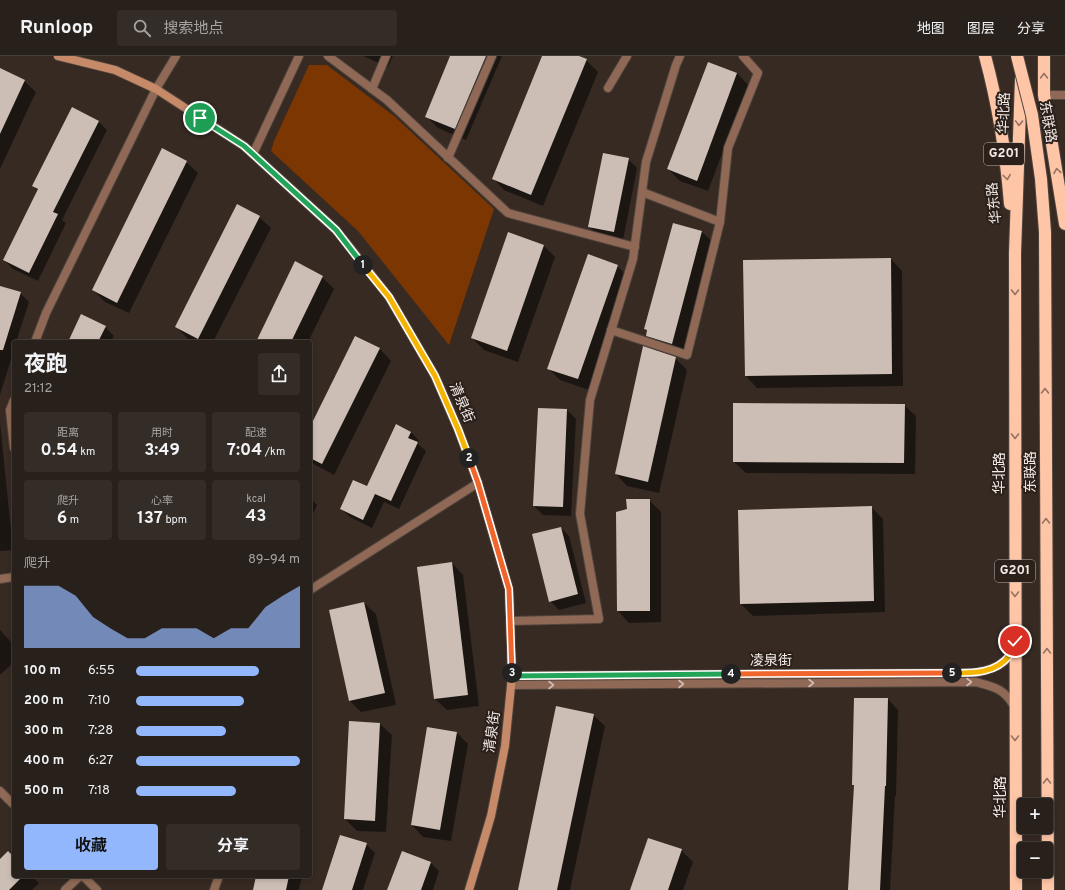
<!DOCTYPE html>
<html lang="zh">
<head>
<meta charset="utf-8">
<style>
	:root { --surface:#28201a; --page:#342d27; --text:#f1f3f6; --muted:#a5a3a2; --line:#443e39; --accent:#93b7fd }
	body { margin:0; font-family:Overpass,"Noto Sans SC",sans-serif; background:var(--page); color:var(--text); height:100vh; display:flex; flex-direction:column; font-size:15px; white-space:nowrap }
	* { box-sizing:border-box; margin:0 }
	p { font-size:13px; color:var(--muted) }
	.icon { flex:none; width:22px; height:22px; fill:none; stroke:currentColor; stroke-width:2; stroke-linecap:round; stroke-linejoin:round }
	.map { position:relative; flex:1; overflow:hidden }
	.side { position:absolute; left:12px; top:284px; width:300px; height:538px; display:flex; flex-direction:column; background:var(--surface); border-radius:4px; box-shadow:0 2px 6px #0003,0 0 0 1px var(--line) }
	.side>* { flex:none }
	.buttons { position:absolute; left:1017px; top:742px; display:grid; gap:8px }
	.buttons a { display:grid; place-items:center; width:36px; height:36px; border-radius:4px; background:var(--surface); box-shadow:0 2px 6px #0003,0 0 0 1px var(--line); font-size:20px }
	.pin { position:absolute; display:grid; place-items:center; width:34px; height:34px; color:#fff; margin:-17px; border:2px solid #fff; border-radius:50%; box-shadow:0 1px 4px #0007 }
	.km { position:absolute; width:20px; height:20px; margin:-10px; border-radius:50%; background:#222; color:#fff; font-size:11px; line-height:20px; text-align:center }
	.round { display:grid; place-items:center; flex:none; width:42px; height:42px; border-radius:4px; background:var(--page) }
	.headline { display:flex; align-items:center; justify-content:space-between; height:68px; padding:0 12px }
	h1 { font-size:22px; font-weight:700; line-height:30px }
	.stats { display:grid; grid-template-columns:repeat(3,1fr); gap:6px; height:68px; padding:4px 12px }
	.stats div { display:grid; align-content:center; border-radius:4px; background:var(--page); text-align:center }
	.stats b { font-size:17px; font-weight:700 }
	.stats small { font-size:11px; font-weight:400 }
	.stats p { font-size:11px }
	.chart { height:112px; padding:8px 12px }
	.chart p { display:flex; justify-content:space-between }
	.chart svg { width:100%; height:72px; margin-top:4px; fill:var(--accent); opacity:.7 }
	.button { display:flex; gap:8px; margin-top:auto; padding:8px 12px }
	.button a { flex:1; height:46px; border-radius:4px; background:var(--accent); color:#111; font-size:16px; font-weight:700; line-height:46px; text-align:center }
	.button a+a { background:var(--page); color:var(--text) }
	ul { padding:0 12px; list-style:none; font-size:13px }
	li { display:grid; grid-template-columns:64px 48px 1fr; align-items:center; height:30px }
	li i { height:10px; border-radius:5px; background:var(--accent) }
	header { display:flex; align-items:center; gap:24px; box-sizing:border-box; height:56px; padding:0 20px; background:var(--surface); border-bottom:1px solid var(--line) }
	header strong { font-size:19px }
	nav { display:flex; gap:22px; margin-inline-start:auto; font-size:14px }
	.search { width:280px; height:36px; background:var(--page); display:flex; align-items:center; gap:10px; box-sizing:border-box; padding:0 14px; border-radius:4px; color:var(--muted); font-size:15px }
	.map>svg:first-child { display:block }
	.green { fill:#7c3601 }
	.shadow { fill:#0007 }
	.building { fill:#cdbeb5 }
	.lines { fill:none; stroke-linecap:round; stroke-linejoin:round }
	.street-casing { stroke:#50453e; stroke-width:10 }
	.secondary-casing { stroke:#50453e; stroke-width:10 }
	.highway-casing { stroke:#50453e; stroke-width:14 }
	.street { stroke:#8f6955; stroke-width:8 }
	.secondary { stroke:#c68a69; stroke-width:8 }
	.highway { stroke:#fec5a7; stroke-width:12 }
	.highway-bridge-casing { stroke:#50453e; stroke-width:14; stroke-linecap:butt }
	.highway-bridge { stroke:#fec5a7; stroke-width:12 }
	.oneway { stroke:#957260 }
	.oneway2 { stroke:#cfbcb3 }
	.split-1-casing { stroke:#fff; stroke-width:8 }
	.split-2-casing { stroke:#fff; stroke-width:8 }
	.split-3-casing { stroke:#fff; stroke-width:8 }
	.split-4-casing { stroke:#fff; stroke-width:8 }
	.split-5-casing { stroke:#fff; stroke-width:8 }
	.split-6-casing { stroke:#fff; stroke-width:8 }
	.split-1 { stroke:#22a559; stroke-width:5 }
	.split-2 { stroke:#f5b400; stroke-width:5 }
	.split-3 { stroke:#f0652b; stroke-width:5 }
	.split-4 { stroke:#22a559; stroke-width:5 }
	.split-5 { stroke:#f0652b; stroke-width:5 }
	.split-6 { stroke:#f5b400; stroke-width:5 }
	.labels { text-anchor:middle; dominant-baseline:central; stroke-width:4; stroke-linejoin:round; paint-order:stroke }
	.shield { fill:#2c201a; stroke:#b6ada8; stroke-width:1 }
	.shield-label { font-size:13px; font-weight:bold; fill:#f1e9e5 }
	.street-label { font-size:14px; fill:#f1e9e5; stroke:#2c201a }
</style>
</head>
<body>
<header>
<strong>Runloop</strong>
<div class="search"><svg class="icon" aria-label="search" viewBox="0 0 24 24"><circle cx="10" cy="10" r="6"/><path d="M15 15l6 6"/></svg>搜索地点</div>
<nav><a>地图</a><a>图层</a><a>分享</a></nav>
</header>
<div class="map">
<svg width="1065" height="834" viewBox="0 0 1065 834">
	<rect width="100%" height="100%" fill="#362a23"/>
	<!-- green -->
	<polygon class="green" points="309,9 327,9 394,60 494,153 449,289 358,175 271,95 274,85"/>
	<!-- shadow -->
	<g class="shadow">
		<polygon points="363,0 393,0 388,11"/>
		<polygon points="451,0 502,0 466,84 438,72 426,60"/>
		<polygon points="543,0 576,0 586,4 598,16 543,150 504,134 493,122"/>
		<polygon points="0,13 24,25 36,36 0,113"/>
		<polygon points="737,17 748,29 708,135 680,125 668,113"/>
		<polygon points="99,66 107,74 62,164 66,167 38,225 13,213 4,204 38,135 33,130"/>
		<polygon points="628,103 637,112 623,184 598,179 589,171"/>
		<polygon points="186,106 198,117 129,257 105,246 93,234"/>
		<polygon points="259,161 271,172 213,286 194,286 188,283 176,271"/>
		<polygon points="674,168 702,176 714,187 683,299 658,291 647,279 648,276 645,273"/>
		<polygon points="544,190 555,201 518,306 484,294 472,282"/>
		<polygon points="891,203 902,215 903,330 757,332 746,320 744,205"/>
		<polygon points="617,210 629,221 589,334 560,324 549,313"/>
		<polygon points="322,221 334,233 308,286 257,286"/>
		<polygon points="0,231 20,237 29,246 16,286 14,286 14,294 0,339"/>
		<polygon points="105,271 114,280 110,286 69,286"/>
		<polygon points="356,281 380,293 391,305 334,419 310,406 310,373"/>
		<polygon points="675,302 687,314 659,437 627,430 616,418"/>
		<polygon points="904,349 916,360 915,418 746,417 734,406"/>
		<polygon points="567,354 576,363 571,460 543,459 534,450"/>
		<polygon points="0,366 13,494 0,495"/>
		<polygon points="411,376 419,385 418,388 426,395 399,453 384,446 372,472 350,461 341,453 368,431"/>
		<polygon points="310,442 317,449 310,464"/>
		<polygon points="649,444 661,456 661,566 629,567 618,555"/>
		<polygon points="871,451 883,463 885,556 753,560 741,548 739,455"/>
		<polygon points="561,472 569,480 586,547 559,554 550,545"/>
		<polygon points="452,507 463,519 479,650 447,654 435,643"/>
		<polygon points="364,547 376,558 396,649 361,656 350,645 330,555"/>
		<polygon points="0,574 14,589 14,606 0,619"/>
		<polygon points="888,643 898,654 896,740 895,740 890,834 849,834 854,730 853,729"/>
		<polygon points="593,659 605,670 570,834 519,834"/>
		<polygon points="350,666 380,668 392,679 386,776 357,775 345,763"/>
		<polygon points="428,672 456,676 468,688 451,785 423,781 412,769"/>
		<polygon points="366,788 375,797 363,834 323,834"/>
		<polygon points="681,794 693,806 683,834 631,834"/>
		<polygon points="402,796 431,807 439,815 433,834 388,834"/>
		<polygon points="14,802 14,820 31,820 39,827 32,834 0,834 0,804"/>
		<polygon points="257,820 302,820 299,834 254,834"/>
	</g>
	<!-- building -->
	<g class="building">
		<polygon points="450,0 486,0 455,73 425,61"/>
		<polygon points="542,0 579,0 587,3 531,139 492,123"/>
		<polygon points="708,6 737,17 697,125 667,113"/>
		<polygon points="0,12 25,24 0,78"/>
		<polygon points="72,51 99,65 53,156 58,158 29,217 3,204 38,133 32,130"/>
		<polygon points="162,92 187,105 117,247 92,234"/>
		<polygon points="603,97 629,102 614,176 588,171"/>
		<polygon points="237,148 260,160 198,283 175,271"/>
		<polygon points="673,167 702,175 672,288 646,280 647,274 644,273"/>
		<polygon points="508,176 544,189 507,295 471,282"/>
		<polygon points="588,198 618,209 578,323 547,313"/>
		<polygon points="891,202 892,318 745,320 743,204"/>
		<polygon points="295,205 323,220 291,286 256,286"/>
		<polygon points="0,230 21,236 3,294 0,294"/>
		<polygon points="81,258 106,270 98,286 68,286"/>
		<polygon points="355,280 380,292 322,408 310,402 310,371"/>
		<polygon points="643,290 676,301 648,426 615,418"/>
		<polygon points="733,347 905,348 904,407 733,406"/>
		<polygon points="538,352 567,353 563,451 533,450"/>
		<polygon points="396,368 411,376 408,382 418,386 391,445 375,438 363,464 340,453 353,424 367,430"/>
		<polygon points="626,443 650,443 650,555 617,555 616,456 627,453"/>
		<polygon points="872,450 874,545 740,548 738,454"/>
		<polygon points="561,471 578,538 549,546 532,478"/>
		<polygon points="452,506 468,639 434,643 417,511"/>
		<polygon points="364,546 385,637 349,645 329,554"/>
		<polygon points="854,642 888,642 886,730 885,730 880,834 848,834 854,729 852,729"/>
		<polygon points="556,650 594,658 557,834 518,834"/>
		<polygon points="349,665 380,667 375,765 344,763"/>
		<polygon points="427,671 457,676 440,774 411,769"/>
		<polygon points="340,779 367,787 352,834 322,834"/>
		<polygon points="648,782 682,793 668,834 630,834"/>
		<polygon points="8,795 14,801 14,820 23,820 9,834 0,834 0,803"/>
		<polygon points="402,795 431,806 421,834 387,834"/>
		<polygon points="256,820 289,820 286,834 253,834"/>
	</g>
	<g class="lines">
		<!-- street casing -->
		<g class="street-casing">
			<g id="street">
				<polyline points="328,0 387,44 508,157 635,191"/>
				<polyline points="608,32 627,0"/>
				<polyline points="372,33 386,0"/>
				<polyline points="1044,39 1065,39"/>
				<polyline points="253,98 299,0"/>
				<polyline points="448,102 492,0"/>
				<polyline points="642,136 720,166"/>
				<polyline points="611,274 687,299 720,166 728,92 758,17 743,0"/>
				<polyline points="35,286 46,257 156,33 176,0"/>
				<polyline points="14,344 10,354 14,392"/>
				<polyline points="0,523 14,521"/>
				<polyline points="310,534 478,427"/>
				<polyline points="510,565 599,563 580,458 590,344 633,203 646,106 676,9 680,0"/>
				<path d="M512 620 975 617C988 614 1001 611 1009 600 1011 596 1013 592 1014 588"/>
				<path d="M512 629 976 626C995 631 1005 633 1015 652"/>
				<polyline points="0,735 14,749"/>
				<polyline points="83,820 97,834"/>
				<polyline points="65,834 80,820"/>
				<polyline points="214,834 219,820"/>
			</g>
		</g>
		<!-- secondary casing -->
		<g class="secondary-casing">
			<polyline id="secondary" points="58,0 115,14 156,33 244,90 336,174 389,241 435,320 458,373 478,427 509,533 512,620 505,690 491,760 469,834"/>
		</g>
		<!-- highway casing -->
		<g class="highway-casing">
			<g id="highway">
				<path d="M985 0C998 48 1006 98 1010 148"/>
				<polyline points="1044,0 1044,39 1065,168"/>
				<polyline points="1016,834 1015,197 1021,23"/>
			</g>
		</g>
		<!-- street -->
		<use href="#street" class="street"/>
		<!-- secondary -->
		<use href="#secondary" class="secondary"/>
		<!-- highway -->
		<use href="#highway" class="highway"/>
		<!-- highway-bridge casing -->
		<g class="highway-bridge-casing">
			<polyline id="highway-bridge" points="1017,0 1032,59 1041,123 1045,176 1048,834"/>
		</g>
		<!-- highway-bridge -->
		<use href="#highway-bridge" class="highway-bridge"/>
	</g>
	<!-- one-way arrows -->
	<defs><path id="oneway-chevron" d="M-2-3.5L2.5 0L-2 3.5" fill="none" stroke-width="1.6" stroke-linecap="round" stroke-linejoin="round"/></defs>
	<g class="oneway">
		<use href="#oneway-chevron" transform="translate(1044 20) rotate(-90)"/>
		<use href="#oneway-chevron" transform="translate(1019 67) rotate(92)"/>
		<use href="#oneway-chevron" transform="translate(1057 115) rotate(-99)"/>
		<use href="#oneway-chevron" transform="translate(1007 121) rotate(83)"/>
		<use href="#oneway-chevron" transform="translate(1015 236) rotate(90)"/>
		<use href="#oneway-chevron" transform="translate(1045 335) rotate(-90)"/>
		<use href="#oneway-chevron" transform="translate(1015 380) rotate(90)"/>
		<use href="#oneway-chevron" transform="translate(1046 465) rotate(-90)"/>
		<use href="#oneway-chevron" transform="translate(1015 538) rotate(90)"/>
		<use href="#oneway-chevron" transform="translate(1047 595) rotate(-90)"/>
		<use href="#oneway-chevron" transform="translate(1015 682) rotate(90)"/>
		<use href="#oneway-chevron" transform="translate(1047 725) rotate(-90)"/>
	</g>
	<g class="oneway2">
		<use href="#oneway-chevron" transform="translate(969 626)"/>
		<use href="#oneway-chevron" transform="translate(811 627)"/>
		<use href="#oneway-chevron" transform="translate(681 628)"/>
		<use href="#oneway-chevron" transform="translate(551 629)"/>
	</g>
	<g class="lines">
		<!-- split-1 casing -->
		<g class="split-1-casing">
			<polyline id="split-1" points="200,62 244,90 336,174 363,209"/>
		</g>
		<!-- split-2 casing -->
		<g class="split-2-casing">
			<polyline id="split-2" points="363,209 389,241 435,320 458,373 469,402"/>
		</g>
		<!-- split-3 casing -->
		<g class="split-3-casing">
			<polyline id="split-3" points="469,402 478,427 509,533 512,617"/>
		</g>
		<!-- split-4 casing -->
		<g class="split-4-casing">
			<polyline id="split-4" points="512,617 512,620 731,618"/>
		</g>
		<!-- split-5 casing -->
		<g class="split-5-casing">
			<polyline id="split-5" points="731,618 952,617"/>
		</g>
		<!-- split-6 casing -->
		<g class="split-6-casing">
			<path id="split-6" d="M952 617C972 617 995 618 1009 600 1012 596 1013 590 1015 585"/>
		</g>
		<!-- split-1 -->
		<use href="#split-1" class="split-1"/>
		<!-- split-2 -->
		<use href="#split-2" class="split-2"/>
		<!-- split-3 -->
		<use href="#split-3" class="split-3"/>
		<!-- split-4 -->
		<use href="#split-4" class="split-4"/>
		<!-- split-5 -->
		<use href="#split-5" class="split-5"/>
		<!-- split-6 -->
		<use href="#split-6" class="split-6"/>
	</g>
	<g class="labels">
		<!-- shield labels -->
		<g class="shield">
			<rect x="984" y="87" width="40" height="22" rx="3"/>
			<rect x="995" y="504" width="40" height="22" rx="3"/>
		</g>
		<g class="shield-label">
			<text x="1004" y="98">G201</text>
			<text x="1015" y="515">G201</text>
		</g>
		<!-- street labels -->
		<g class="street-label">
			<text transform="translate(1005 57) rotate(-88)">华北路</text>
			<text transform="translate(1047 66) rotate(80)">东联路</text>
			<text transform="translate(995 147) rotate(-96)">华东路</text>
			<text transform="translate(461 347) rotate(67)">清泉街</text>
			<text transform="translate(1031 416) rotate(-90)">东联路</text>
			<text transform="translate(1000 417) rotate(-90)">华北路</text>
			<text x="771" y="605">凌泉街</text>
			<text transform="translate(493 676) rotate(-82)">清泉街</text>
			<text transform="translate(1001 741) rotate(-90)">华北路</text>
		</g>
	</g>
</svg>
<div class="buttons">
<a>+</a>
<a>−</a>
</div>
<div class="pin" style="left:200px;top:62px;background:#1e9e55"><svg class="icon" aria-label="arrive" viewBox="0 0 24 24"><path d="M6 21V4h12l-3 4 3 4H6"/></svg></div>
<div class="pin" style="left:1015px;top:585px;background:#d93025"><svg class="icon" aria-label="check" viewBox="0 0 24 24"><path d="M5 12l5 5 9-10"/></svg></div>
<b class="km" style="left:363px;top:209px">1</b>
<b class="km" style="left:469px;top:402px">2</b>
<b class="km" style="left:512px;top:617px">3</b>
<b class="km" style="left:731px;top:618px">4</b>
<b class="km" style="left:952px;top:617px">5</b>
<section class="side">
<div class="headline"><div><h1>夜跑</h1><p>21:12</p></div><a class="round"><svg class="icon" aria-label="share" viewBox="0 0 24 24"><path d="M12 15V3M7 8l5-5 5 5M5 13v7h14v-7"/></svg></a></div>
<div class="stats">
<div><p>距离</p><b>0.54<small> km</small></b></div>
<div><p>用时</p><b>3:49</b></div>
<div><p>配速</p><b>7:04<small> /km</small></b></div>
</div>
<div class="stats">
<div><p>爬升</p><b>6<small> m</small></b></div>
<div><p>心率</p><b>137<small> bpm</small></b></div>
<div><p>kcal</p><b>43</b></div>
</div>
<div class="chart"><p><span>爬升</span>89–94 m</p>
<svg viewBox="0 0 160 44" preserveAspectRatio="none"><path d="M0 44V6L10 6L20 6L30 12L40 25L50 32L60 38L70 38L80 32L90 32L100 32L110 38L120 32L130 32L140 19L150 12L160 6V44z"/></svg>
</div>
<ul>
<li><b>100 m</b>6:55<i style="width:75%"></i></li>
<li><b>200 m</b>7:10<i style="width:66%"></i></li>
<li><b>300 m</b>7:28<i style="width:55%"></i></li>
<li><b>400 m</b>6:27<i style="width:100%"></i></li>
<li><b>500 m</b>7:18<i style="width:61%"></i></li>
</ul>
<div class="button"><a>收藏</a><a>分享</a></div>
</section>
</div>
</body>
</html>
